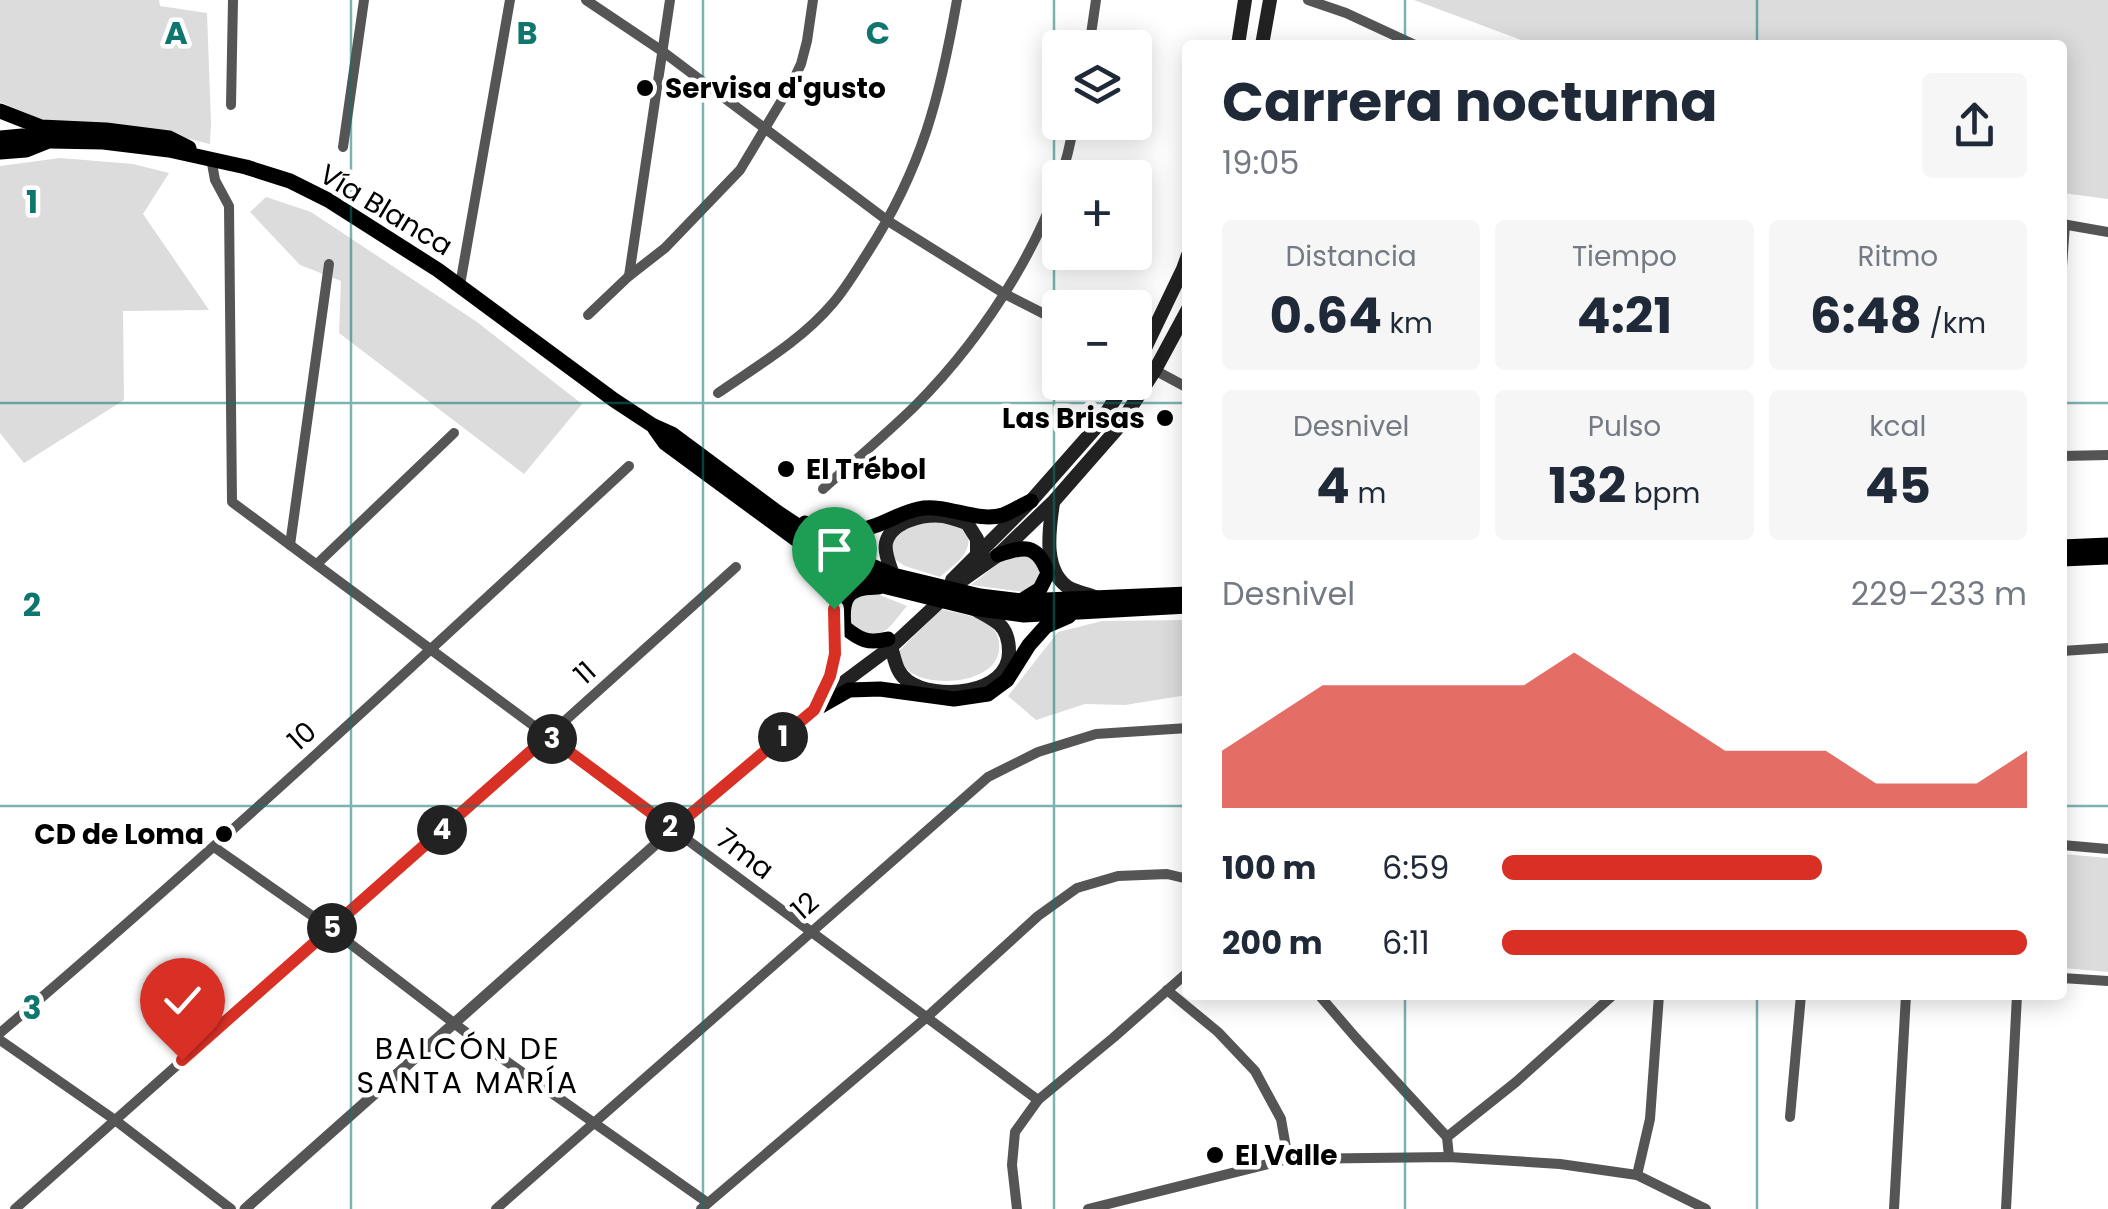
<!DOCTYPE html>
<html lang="es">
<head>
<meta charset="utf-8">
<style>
	:root { --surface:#fff; --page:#f6f6f7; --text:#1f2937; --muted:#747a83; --accent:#d93025 }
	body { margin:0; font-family:Poppins,sans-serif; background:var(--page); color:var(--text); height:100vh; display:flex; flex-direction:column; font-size:38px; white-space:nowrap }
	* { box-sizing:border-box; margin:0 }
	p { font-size:32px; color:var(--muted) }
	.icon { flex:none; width:55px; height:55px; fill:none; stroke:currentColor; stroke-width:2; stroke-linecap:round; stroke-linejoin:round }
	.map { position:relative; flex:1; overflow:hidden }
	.details { position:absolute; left:1182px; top:40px; width:885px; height:960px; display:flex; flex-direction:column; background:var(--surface); border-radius:10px; box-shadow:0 5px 25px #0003 }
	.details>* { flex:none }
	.fabs { position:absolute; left:1042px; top:30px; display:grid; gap:20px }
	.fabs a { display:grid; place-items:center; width:110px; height:110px; border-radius:10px; background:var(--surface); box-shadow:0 5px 25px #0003; font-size:50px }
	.pin { position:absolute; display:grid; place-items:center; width:85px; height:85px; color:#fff; margin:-102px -42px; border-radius:50% 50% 50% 0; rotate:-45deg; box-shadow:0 0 10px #0007 }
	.pin .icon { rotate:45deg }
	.km { position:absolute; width:50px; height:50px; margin:-25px; border-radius:50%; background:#222; color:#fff; font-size:28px; line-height:50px; text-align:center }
	.round { display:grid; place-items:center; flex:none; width:105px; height:105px; border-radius:10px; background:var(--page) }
	.head { display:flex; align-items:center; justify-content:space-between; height:170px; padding:0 40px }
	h1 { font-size:55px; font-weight:700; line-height:75px }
	.metrics { display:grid; grid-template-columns:repeat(3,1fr); gap:15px; height:170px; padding:10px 40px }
	.metrics div { display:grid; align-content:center; border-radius:10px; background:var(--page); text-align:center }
	.metrics b { font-size:50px; font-weight:700 }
	.metrics small { font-size:28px; font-weight:400 }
	.metrics p { font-size:28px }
	.chart { height:280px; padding:20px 40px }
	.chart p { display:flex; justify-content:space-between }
	.chart svg { width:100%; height:180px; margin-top:10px; fill:var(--accent); opacity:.7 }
	ul { padding:0 40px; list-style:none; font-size:32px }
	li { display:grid; grid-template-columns:160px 120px 1fr; align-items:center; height:75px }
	li i { height:25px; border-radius:12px; background:var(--accent) }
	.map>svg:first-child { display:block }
	.green { fill:#dcdcdc }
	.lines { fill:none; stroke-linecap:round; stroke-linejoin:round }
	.minor { stroke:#555; stroke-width:10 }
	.tertiary { stroke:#555; stroke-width:11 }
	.secondary { stroke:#222; stroke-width:14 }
	.trunk { stroke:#000; stroke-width:15 }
	.route-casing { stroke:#fff; stroke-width:20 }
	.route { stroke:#d93025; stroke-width:12 }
	.grid { fill:none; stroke:#0f766e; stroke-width:2.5; stroke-opacity:0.55 }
	.poi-dot { fill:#000; stroke:#fff; stroke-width:4 }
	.labels { text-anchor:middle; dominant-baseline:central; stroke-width:9; stroke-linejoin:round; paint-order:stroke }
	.poi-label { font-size:28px; font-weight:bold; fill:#000; stroke:#fff; text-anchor:start }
	.street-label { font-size:28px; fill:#000; stroke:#fff }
	.neighbourhood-label { font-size:30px; letter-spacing:2.5px; fill:#000; stroke:#fff }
	.grid-label { font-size:32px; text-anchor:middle; font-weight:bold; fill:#0f766e; stroke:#fff; stroke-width:9; stroke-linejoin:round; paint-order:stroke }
</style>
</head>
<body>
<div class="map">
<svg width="2108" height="1209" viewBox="0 0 2108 1209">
	<rect width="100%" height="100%" fill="#fff"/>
	<!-- green -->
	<g class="green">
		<polygon points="0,0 159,0 160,6 207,13 211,122 210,144 153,130 42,120 0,102"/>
		<polygon points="1414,0 2108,0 2108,199 2063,193 2062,45 1535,45"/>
		<polygon points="60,158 133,164 169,173 143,214 209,310 123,311 124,400 24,463 0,433 0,166"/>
		<polygon points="266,197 311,212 477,322 582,404 524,474 339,333 341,281 300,265 250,212"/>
		<path d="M936 521 955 524 967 530C974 553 956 563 940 577L905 566 893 558 890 546C903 524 912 524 936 521Z"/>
		<path d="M1029 555C1039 564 1041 569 1038 582L1023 592 971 585 1005 558Z"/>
		<path d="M865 593 880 595 907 606C884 633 886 640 850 627L847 606 853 596Z"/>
		<path d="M941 609C955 613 974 615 987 623 994 628 998 634 999 643 1004 683 934 689 910 672 903 666 901 660 898 652Z"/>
		<polygon points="1187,620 1187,695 1125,705 1085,704 1036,720 1008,696 1058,632 1102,621"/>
		<polygon points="2063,854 2108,858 2108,972 2063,968"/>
	</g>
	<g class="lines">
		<!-- minor -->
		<g class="minor">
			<polyline points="586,0 662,51 888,221 1005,294 1060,322"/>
			<polyline points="1308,0 1346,13 1415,45"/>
			<polyline points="1089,48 1096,0"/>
			<polyline points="231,105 233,0"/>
			<polyline points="343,147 364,0"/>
			<polyline points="211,158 215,180 229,206 232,502 1038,1100"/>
			<polyline points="2062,224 2108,232"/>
			<polyline points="2062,267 2065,224"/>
			<polyline points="629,276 670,0"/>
			<polyline points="460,285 510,0"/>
			<polyline points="588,315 629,276 665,248 740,170 791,85 801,64 807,41 813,0"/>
			<polyline points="1136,360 1188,388"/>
			<path d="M718 393C757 366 802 340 833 303 846 288 857 269 868 252 922 168 940 97 957 0"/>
			<polyline points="2062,456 2108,455"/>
			<path d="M823 489C853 462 885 435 914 407 986 335 1059 224 1074 122"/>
			<polyline points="290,545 329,264"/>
			<polyline points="317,564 454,433"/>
			<polyline points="2062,651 2108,648"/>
			<polyline points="2062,845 2108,849"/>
			<polyline points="214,847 331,929 476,1040 708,1203"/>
			<polyline points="2062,978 2108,981"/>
			<polyline points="1167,990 1218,1032 1255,1071 1281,1119 1288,1159"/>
			<polyline points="1319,995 1356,1038 1447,1137"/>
			<path d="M0 1033C215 850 422 658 629 466"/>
			<polyline points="0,1040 115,1120 231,1209"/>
			<polyline points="1790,1117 1801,995"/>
			<polyline points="1449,1157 1447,1137 1516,1082 1613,995"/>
			<polyline points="1637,1175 1650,1119 1659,995"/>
			<polyline points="15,1209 548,736 736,567"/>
			<polyline points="496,1209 988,777 1038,752 1096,734 1188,728"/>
			<polyline points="701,1209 927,1017 1038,916 1077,888 1118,876 1167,874 1188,879"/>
			<polyline points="1017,1209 1012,1165 1015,1132 1038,1100 1113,1038 1188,972"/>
			<polyline points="1088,1209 1288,1159 1449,1157 1560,1164 1637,1175 1706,1209"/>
			<polyline points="1894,1209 1906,995"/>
			<polyline points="2006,1209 2017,995"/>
		</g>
		<!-- tertiary -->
		<g class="tertiary">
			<path d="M814 710C840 652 844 613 816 554"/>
			<polyline points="245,1209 692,812 819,706"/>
		</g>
		<!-- secondary -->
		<g class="secondary">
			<polyline points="1238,45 1245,0"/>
			<polyline points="1262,45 1270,0"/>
			<polyline points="1135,369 1183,269 1188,255"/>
			<path d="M1053 503C1049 530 1042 573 1071 589 1078 592 1087 594 1095 597"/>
			<path d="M893 575C890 565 884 553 886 543 891 521 924 514 943 516 951 517 959 521 967 523L977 539V554"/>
			<polyline points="952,580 1031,501 1099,424 1126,382"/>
			<path d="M891 647C895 659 896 673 908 681 935 701 1009 695 1009 652 1009 642 1007 631 999 624 992 618 981 613 973 608"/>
			<polyline points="840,685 891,647 964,579 998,555 1053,502 1117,429 1155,370 1188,309"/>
		</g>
		<!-- trunk -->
		<g class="trunk">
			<polyline points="0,111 41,127 106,130 169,138 189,148"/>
			<polyline points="0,138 22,136 50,141 103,142 169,150 246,167 290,181 328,200 438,270 614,400 652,425 672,434 777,512 834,550 893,575 980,596 1021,601 1188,594"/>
			<polyline points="0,152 26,150 46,142"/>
			<polyline points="655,429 665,443 816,554 850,572 887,587 972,608 1024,615 1188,606"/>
			<path d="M805 523C827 531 852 534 874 526 889 521 903 512 918 509 947 503 975 523 1003 515 1013 511 1022 505 1031 501"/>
			<polyline points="2062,547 2108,545"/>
			<path d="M998 555C1024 546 1037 543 1048 573L1040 589 1024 599"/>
			<polyline points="2062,559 2108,557"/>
			<path d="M879 587C847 587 841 597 844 627 860 640 868 644 888 639"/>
			<polyline points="814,710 849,690 880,689 954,699 988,694 1007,680 1029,645 1046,626 1069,616"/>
		</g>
	</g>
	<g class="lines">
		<!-- route casing -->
		<g class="route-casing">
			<polyline id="route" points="182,1060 548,736 673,829 814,710 830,676 835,654 834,609"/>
		</g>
		<!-- route -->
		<use href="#route" class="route"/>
	</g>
	<!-- grid -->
	<path class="grid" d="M351 0V1209M703 0V1209M1054 0V1209M1405 0V45M1757 0V45M0 403H1188M2062 403H2108M0 806H1188M2062 806H2108M1405 995V1209M1757 995V1209"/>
	<!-- markers -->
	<g class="poi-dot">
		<circle cx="645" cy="88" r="10"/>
		<circle cx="1165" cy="418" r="10"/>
		<circle cx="786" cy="469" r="10"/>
		<circle cx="224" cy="834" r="10"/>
		<circle cx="1215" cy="1155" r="10"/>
	</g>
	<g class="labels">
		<!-- poi labels -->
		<g class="poi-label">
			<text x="665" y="88">Servisa d'gusto</text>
			<text x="1145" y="418" text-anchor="end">Las Brisas</text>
			<text x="806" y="469">El Trébol</text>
			<text x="204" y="834" text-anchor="end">CD de Loma</text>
			<text x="1235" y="1155">El Valle</text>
		</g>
		<!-- street labels -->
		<g class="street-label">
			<text transform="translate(386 210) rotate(31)">Vía Blanca</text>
			<text transform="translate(585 673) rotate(-42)">11</text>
			<text transform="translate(302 736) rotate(-42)">10</text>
			<text transform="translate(745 854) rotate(37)">7ma</text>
			<text transform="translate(805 906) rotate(-41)">12</text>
		</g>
		<!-- neighbourhood labels -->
		<g class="neighbourhood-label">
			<text x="468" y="1048">BALCÓN DE<tspan x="468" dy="34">SANTA MARÍA</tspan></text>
		</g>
	</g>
	<g class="grid-label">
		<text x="176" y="44">A</text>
		<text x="527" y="44">B</text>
		<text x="878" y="44">C</text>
		<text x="32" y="213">1</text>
		<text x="32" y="616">2</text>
		<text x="32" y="1019">3</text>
	</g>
</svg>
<div class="fabs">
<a><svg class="icon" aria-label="layers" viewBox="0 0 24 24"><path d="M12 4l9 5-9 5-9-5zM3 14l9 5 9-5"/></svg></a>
<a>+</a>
<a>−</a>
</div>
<div class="pin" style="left:834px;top:609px;background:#1e9e55"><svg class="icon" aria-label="arrive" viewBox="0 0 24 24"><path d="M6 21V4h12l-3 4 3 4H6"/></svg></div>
<div class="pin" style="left:182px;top:1060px;background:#d93025"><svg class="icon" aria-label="check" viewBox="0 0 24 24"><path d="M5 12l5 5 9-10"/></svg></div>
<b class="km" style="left:783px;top:737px">1</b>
<b class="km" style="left:670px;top:827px">2</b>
<b class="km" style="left:552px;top:739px">3</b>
<b class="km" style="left:442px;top:830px">4</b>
<b class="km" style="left:332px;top:928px">5</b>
<section class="details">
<div class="head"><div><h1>Carrera nocturna</h1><p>19:05</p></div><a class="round"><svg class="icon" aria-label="share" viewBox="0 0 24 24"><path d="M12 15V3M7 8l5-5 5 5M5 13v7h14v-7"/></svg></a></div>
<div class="metrics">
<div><p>Distancia</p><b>0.64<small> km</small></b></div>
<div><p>Tiempo</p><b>4:21</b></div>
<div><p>Ritmo</p><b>6:48<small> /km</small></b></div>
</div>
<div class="metrics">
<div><p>Desnivel</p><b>4<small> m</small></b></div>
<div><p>Pulso</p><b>132<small> bpm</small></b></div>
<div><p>kcal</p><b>45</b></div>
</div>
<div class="chart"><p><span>Desnivel</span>229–233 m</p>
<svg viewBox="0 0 160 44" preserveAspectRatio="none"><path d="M0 44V30L10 22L20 14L30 14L40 14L50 14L60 14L70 6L80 14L90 22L100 30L110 30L120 30L130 38L140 38L150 38L160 30V44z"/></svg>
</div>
<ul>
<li><b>100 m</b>6:59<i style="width:61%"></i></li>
<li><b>200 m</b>6:11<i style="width:100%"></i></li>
</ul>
</section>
</div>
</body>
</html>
